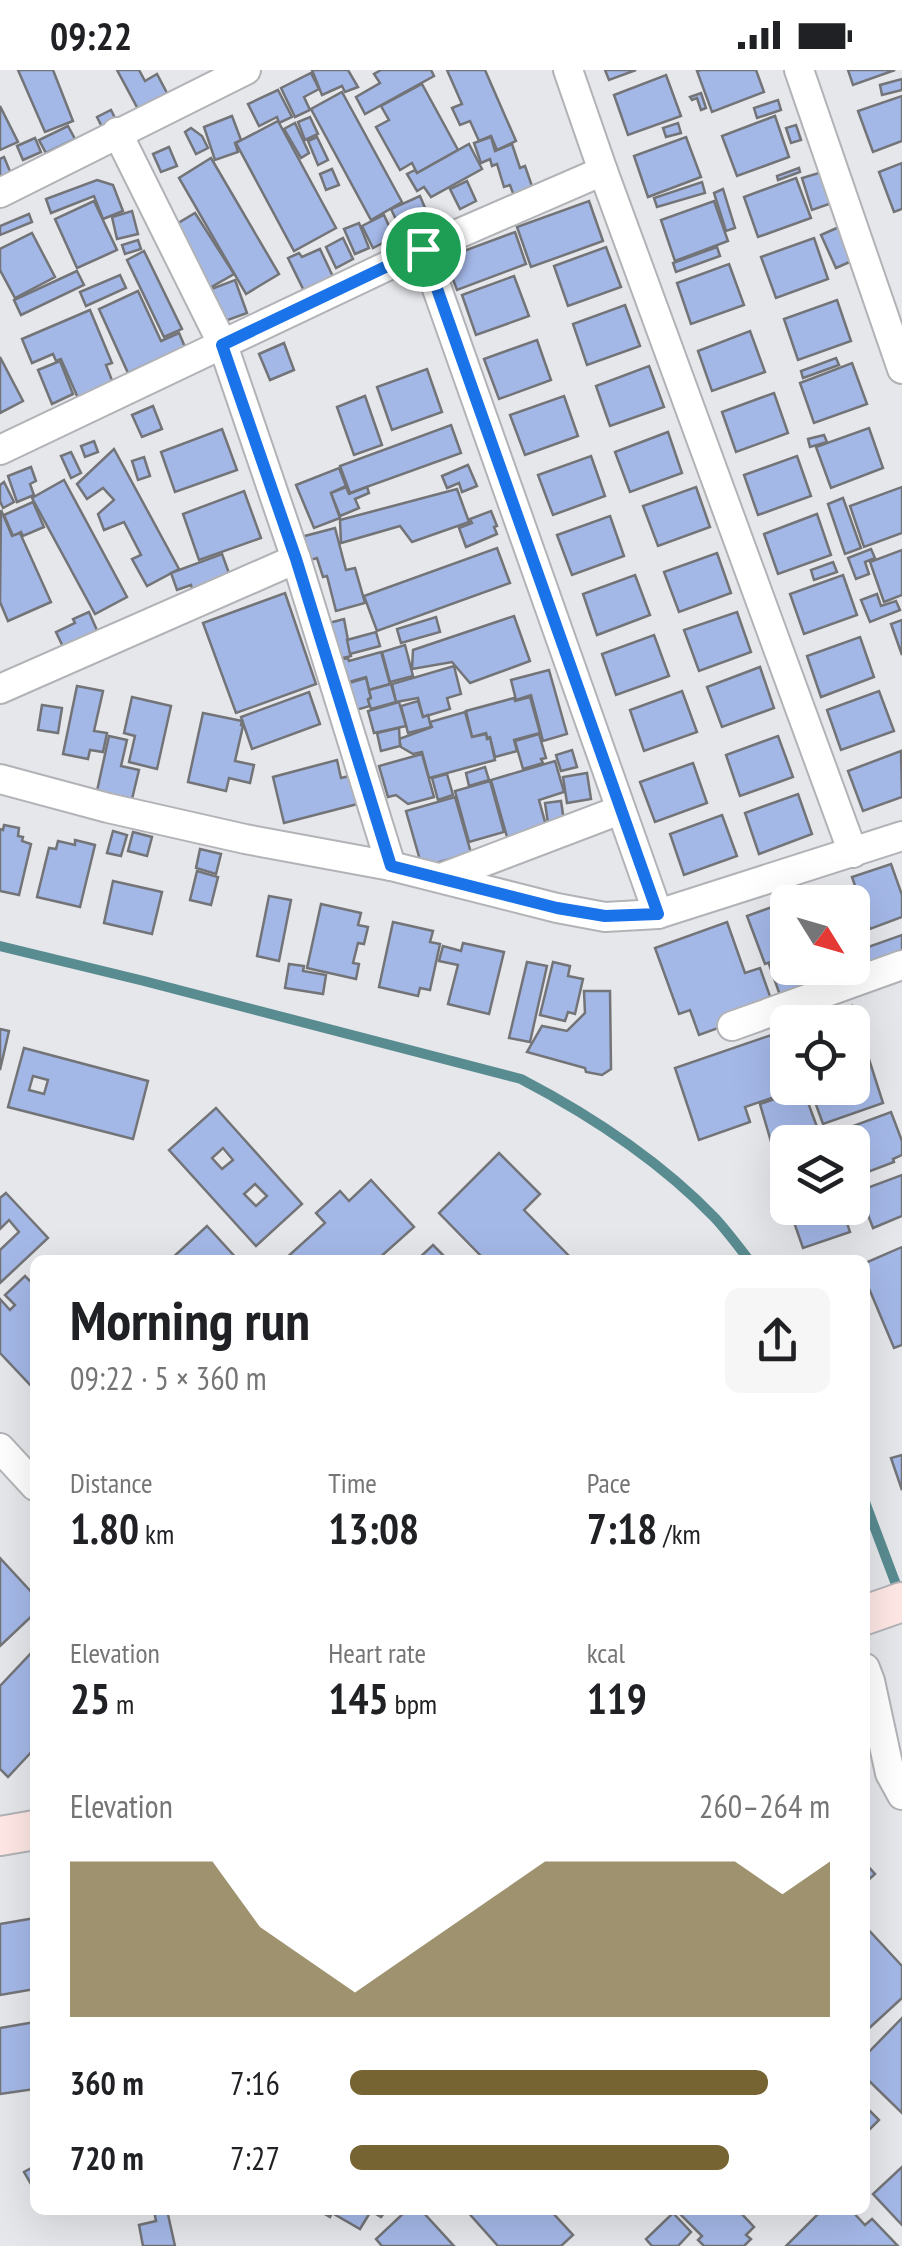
<!DOCTYPE html>
<html lang="en">
<head>
<meta charset="utf-8">
<style>
	:root { --surface:#fff; --page:#f6f6f6; --text:#202124; --muted:#757577; --accent:#766533 }
	body { margin:0; font-family:"PT Sans Narrow",sans-serif; background:var(--page); color:var(--text); height:100vh; display:flex; flex-direction:column; font-size:38px; white-space:nowrap }
	* { box-sizing:border-box; margin:0 }
	p { font-size:32px; color:var(--muted) }
	.icon { flex:none; width:55px; height:55px; fill:none; stroke:currentColor; stroke-width:2; stroke-linecap:round; stroke-linejoin:round }
	.map { position:relative; flex:1; overflow:hidden }
	.panel { position:absolute; left:30px; top:1185px; width:840px; height:960px; display:flex; flex-direction:column; background:var(--surface); border-radius:15px; box-shadow:0 10px 40px #0002 }
	.panel>* { flex:none }
	.needle { width:65px; rotate:127deg }
	.tools { position:absolute; left:770px; top:815px; display:grid; gap:20px }
	.tools a { display:grid; place-items:center; width:100px; height:100px; border-radius:15px; background:var(--surface); box-shadow:0 10px 40px #0002; font-size:50px }
	.pin { position:absolute; display:grid; place-items:center; width:85px; height:85px; color:#fff; margin:-42px; border:5px solid #fff; border-radius:50%; box-shadow:0 2px 10px #0007 }
	.round { display:grid; place-items:center; flex:none; width:105px; height:105px; border-radius:15px; background:var(--page) }
	.headline { display:flex; align-items:center; justify-content:space-between; height:170px; padding:0 40px }
	h1 { font-size:55px; font-weight:700; line-height:75px }
	.figures { display:grid; grid-template-columns:repeat(3,1fr); gap:15px; height:170px; padding:10px 40px }
	.figures div { display:grid; align-content:center }
	.figures b { font-size:42px; font-weight:700 }
	.figures small { font-size:28px; font-weight:400 }
	.figures p { font-size:28px }
	.chart { height:280px; padding:20px 40px }
	.chart p { display:flex; justify-content:space-between }
	.chart svg { width:100%; height:180px; margin-top:10px; fill:var(--accent); opacity:.7 }
	ul { padding:0 40px; list-style:none; font-size:32px }
	li { display:grid; grid-template-columns:160px 120px 1fr; align-items:center; height:75px }
	li i { height:25px; border-radius:12px; background:var(--accent) }
	.status { display:flex; justify-content:space-between; align-items:center; height:70px; padding:0 50px; background:var(--surface); direction:ltr }
	.status svg { height:28px; fill:currentColor }
	.map>svg:first-child { display:block }
	.lines { fill:none; stroke-linecap:round; stroke-linejoin:round }
	.stream { stroke:#598c91; stroke-width:10 }
	.building { fill:#a4b8e8; stroke:#737477; stroke-width:2.5; fill-rule:evenodd }
	.street-casing { stroke:#b2b3b6; stroke-width:32 }
	.secondary-casing { stroke:#b2b3b6; stroke-width:42 }
	.street { stroke:#fff; stroke-width:28 }
	.secondary { stroke:#fee7e4; stroke-width:38 }
	.route-casing { stroke:#fff; stroke-width:20 }
	.route { stroke:#1a73e8; stroke-width:12 }
</style>
</head>
<body>
<div class="status"><b>09:22</b><svg viewBox="0 0 49 12"><path d="M0 12V9h3v3zM5 12V6h3v6zM10 12V3h3v9zM15 12V0h3v12zM26 1h20v11H26zM47 4h2v5h-2z"/></svg></div>
<div class="map">
<svg width="902" height="2176" viewBox="0 0 902 2176">
	<rect width="100%" height="100%" fill="#e6e7eb"/>
	<g class="lines">
		<!-- stream -->
		<g class="stream">
			<path d="M0 876 144 911 521 1009C590 1045 661 1092 715 1148 727 1161 738 1176 749 1190"/>
			<polyline points="865,1432 900,1525"/>
		</g>
	</g>
	<!-- building -->
	<g class="building">
		<polygon points="18,0 53,0 73,51 45,62"/>
		<polygon points="117,0 139,0 145,11 157,4 167,23 138,39"/>
		<polygon points="312,0 348,0 358,17 345,22 342,16 322,25"/>
		<polygon points="381,0 431,0 434,6 365,44 356,27 380,13 374,4"/>
		<polygon points="447,0 485,0 516,71 497,80 491,66 479,71 470,51 460,55 452,38 462,34"/>
		<polygon points="605,0 636,0 609,10"/>
		<polygon points="701,0 756,0 764,22 712,42 697,1"/>
		<polygon points="848,0 895,0 853,15"/>
		<polygon points="311,3 319,19 304,27 310,40 295,47 281,18"/>
		<polygon points="666,5 681,46 628,65 614,25"/>
		<polygon points="902,9 902,20 882,25 880,15"/>
		<polygon points="422,14 458,80 417,103 412,93 400,100 376,57 389,50 381,36"/>
		<polygon points="278,20 292,47 279,53 277,47 259,56 248,34"/>
		<polygon points="342,22 402,132 371,150 311,39"/>
		<polygon points="701,23 706,38 701,40 697,28 692,30 690,27"/>
		<polygon points="902,26 902,71 873,82 858,41"/>
		<polygon points="778,30 781,40 757,48 754,38"/>
		<polygon points="0,36 18,72 0,80"/>
		<polygon points="111,40 120,58 106,65 97,47"/>
		<polygon points="232,46 241,70 235,73 238,82 215,90 204,57"/>
		<polygon points="775,46 789,87 737,106 722,66"/>
		<polygon points="310,47 318,64 305,70 298,52"/>
		<polygon points="278,51 336,158 294,181 236,73"/>
		<polygon points="295,53 309,83 301,88 284,59"/>
		<polygon points="678,53 681,63 666,67 663,58"/>
		<polygon points="796,55 801,70 791,73 786,58"/>
		<polygon points="68,56 75,69 46,83 39,70"/>
		<polygon points="191,58 202,66 208,78 196,84 185,62"/>
		<polygon points="317,67 328,90 318,95 308,71"/>
		<polygon points="491,67 495,81 512,74 520,98 525,96 533,119 514,126 510,115 504,117 497,94 492,96 490,89 481,93 474,73"/>
		<polygon points="686,67 701,107 648,127 634,86"/>
		<polygon points="35,68 41,82 23,90 17,76"/>
		<polygon points="469,74 482,99 431,127 424,117 417,121 407,104 415,100 417,103"/>
		<polygon points="169,77 177,96 161,102 153,84"/>
		<polygon points="4,87 12,106 0,111 0,89"/>
		<polygon points="211,88 279,204 246,224 179,108"/>
		<polygon points="902,93 902,139 894,142 879,102"/>
		<polygon points="799,98 800,102 778,110 777,106"/>
		<polygon points="332,99 339,115 326,120 320,104"/>
		<polygon points="822,102 832,133 812,140 802,108"/>
		<polygon points="796,108 811,148 758,167 744,127"/>
		<polygon points="97,110 113,115 123,141 103,149 94,126 51,143 46,129"/>
		<polygon points="467,111 476,131 460,139 450,119"/>
		<polygon points="702,112 705,123 657,137 654,128"/>
		<polygon points="723,119 735,158 726,161 714,123"/>
		<polygon points="420,126 431,152 403,164 391,139"/>
		<polygon points="94,131 117,180 77,198 55,149"/>
		<polygon points="589,131 603,171 531,197 517,157"/>
		<polygon points="714,131 728,171 675,191 661,150"/>
		<polygon points="132,141 138,164 117,169 112,147"/>
		<polygon points="195,143 234,204 206,220 170,158"/>
		<polygon points="29,144 32,152 0,165 0,156"/>
		<polygon points="384,145 394,167 373,178 362,156"/>
		<polygon points="359,153 369,178 355,184 344,159"/>
		<polygon points="839,157 854,190 836,198 821,165"/>
		<polygon points="515,162 526,194 457,220 445,188"/>
		<polygon points="32,163 55,207 15,228 0,200 0,179"/>
		<polygon points="343,168 353,189 336,198 326,177"/>
		<polygon points="814,168 828,209 776,228 761,187"/>
		<polygon points="138,170 141,179 125,184 122,175"/>
		<polygon points="606,177 621,217 568,236 554,196"/>
		<polygon points="717,177 720,186 676,202 673,193"/>
		<polygon points="320,179 335,211 306,225 288,188 299,183 302,187"/>
		<polygon points="144,181 182,259 164,267 127,190"/>
		<polygon points="729,194 744,235 691,254 677,213"/>
		<polygon points="77,201 84,215 21,245 14,230"/>
		<polygon points="120,205 126,218 86,236 80,222"/>
		<polygon points="514,206 529,246 476,265 462,225"/>
		<polygon points="235,210 247,243 217,254 206,221"/>
		<polygon points="138,221 161,271 179,263 185,277 128,303 99,239"/>
		<polygon points="837,230 851,271 798,290 784,249"/>
		<polygon points="625,235 640,276 587,295 573,254"/>
		<polygon points="90,240 112,293 106,295 113,313 78,328 61,289 56,291 53,284 32,293 22,269"/>
		<polygon points="750,261 765,302 712,321 698,281"/>
		<polygon points="537,270 551,310 499,329 484,289"/>
		<polygon points="284,273 294,300 270,310 259,284"/>
		<polygon points="0,287 23,331 0,343"/>
		<polygon points="836,288 839,295 803,308 801,301"/>
		<polygon points="60,291 73,324 52,334 38,300"/>
		<polygon points="852,293 867,334 814,353 800,313"/>
		<polygon points="649,296 664,337 610,356 596,316"/>
		<polygon points="427,299 442,342 392,360 377,317"/>
		<polygon points="774,323 788,363 736,382 722,342"/>
		<polygon points="365,326 382,375 354,385 337,337"/>
		<polygon points="564,326 578,366 525,385 510,345"/>
		<polygon points="153,336 162,359 142,367 132,345"/>
		<polygon points="451,355 461,383 350,423 340,396"/>
		<polygon points="869,358 883,398 831,418 816,377"/>
		<polygon points="222,359 237,400 175,422 161,382"/>
		<polygon points="668,362 682,403 630,422 615,382"/>
		<polygon points="824,365 827,372 810,377 808,369"/>
		<polygon points="94,371 98,382 85,387 81,376"/>
		<polygon points="114,379 179,499 147,516 132,489 141,485 124,452 104,460 98,444 114,430 103,418 87,429 77,414"/>
		<polygon points="71,382 81,403 71,408 61,386"/>
		<polygon points="591,386 605,426 553,445 538,405"/>
		<polygon points="797,386 811,426 758,445 744,405"/>
		<polygon points="144,387 150,406 138,410 132,391"/>
		<polygon points="468,395 477,416 462,422 459,413 447,418 442,406"/>
		<polygon points="31,397 36,411 30,414 34,425 17,432 8,406"/>
		<polygon points="339,398 346,416 331,423 340,448 314,458 296,415"/>
		<polygon points="64,410 127,527 95,544 32,428"/>
		<polygon points="4,412 14,432 3,438 0,431 0,415"/>
		<polygon points="346,417 349,424 367,417 369,423 355,429 359,438 340,446 331,423"/>
		<polygon points="696,417 710,457 658,476 643,436"/>
		<polygon points="902,417 902,463 864,477 850,436"/>
		<polygon points="457,419 469,452 412,472 400,456 341,473 340,450"/>
		<polygon points="244,421 261,468 199,490 183,444"/>
		<polygon points="843,428 861,478 845,484 828,434"/>
		<polygon points="33,432 44,457 23,466 21,462 13,466 4,445"/>
		<polygon points="1,440 12,466 20,463 51,532 8,551 0,532"/>
		<polygon points="491,441 497,456 494,457 497,464 466,477 459,458 472,453 470,449"/>
		<polygon points="817,444 831,485 778,504 764,464"/>
		<polygon points="610,446 624,486 572,505 557,465"/>
		<polygon points="335,458 346,500 355,498 365,533 336,541 327,506 323,507 317,488 307,491 301,467"/>
		<polygon points="497,478 510,513 377,561 364,526"/>
		<polygon points="871,479 875,488 865,492 869,504 856,509 848,488"/>
		<polygon points="902,480 902,525 884,532 870,492"/>
		<polygon points="717,483 731,523 679,542 664,502"/>
		<polygon points="222,484 230,506 192,519 191,515 177,520 171,503"/>
		<polygon points="833,492 837,502 814,510 811,500"/>
		<polygon points="635,505 650,545 597,565 583,524"/>
		<polygon points="843,505 857,545 804,564 790,524"/>
		<polygon points="285,523 316,614 236,643 203,553"/>
		<polygon points="877,524 881,536 896,531 900,540 870,552 861,530"/>
		<polygon points="89,542 99,565 65,581 56,562 75,553 73,549"/>
		<polygon points="737,542 751,582 699,601 684,560"/>
		<polygon points="514,546 530,591 470,613 452,592 412,599 413,580"/>
		<polygon points="436,547 440,562 401,573 397,559"/>
		<polygon points="344,549 351,586 339,589 329,553"/>
		<polygon points="902,550 902,585 891,554"/>
		<polygon points="376,562 380,576 350,584 347,570"/>
		<polygon points="654,565 669,606 616,625 602,584"/>
		<polygon points="860,567 874,607 821,627 807,586"/>
		<polygon points="405,575 413,606 390,612 382,582"/>
		<polygon points="381,582 390,614 369,620 366,607 349,612 346,601 338,603 335,591 348,588 349,591"/>
		<polygon points="454,596 461,624 447,628 450,639 423,647 418,628 396,632 392,614"/>
		<polygon points="760,597 774,638 722,657 707,617"/>
		<polygon points="549,600 567,664 543,671 531,625 516,630 511,610"/>
		<polygon points="366,608 371,628 368,629 370,636 356,640 349,613"/>
		<polygon points="391,614 396,632 371,639 368,630 371,628 369,620"/>
		<polygon points="77,616 103,621 94,661 107,663 103,682 90,680 88,689 63,684"/>
		<polygon points="682,621 697,662 644,681 630,640"/>
		<polygon points="879,621 894,661 841,680 827,640"/>
		<polygon points="309,622 320,654 252,679 241,647"/>
		<polygon points="132,627 171,636 157,699 129,692 135,666 124,663"/>
		<polygon points="530,627 540,663 514,670 517,681 495,687 490,667 487,668 486,663 472,667 466,641 514,628 515,631"/>
		<polygon points="418,631 423,647 428,645 431,657 408,663 401,636"/>
		<polygon points="399,632 406,656 374,663 368,641"/>
		<polygon points="42,635 62,638 58,663 38,660"/>
		<polygon points="465,642 472,667 486,664 487,669 490,668 495,690 429,708 422,682 413,684 401,677 399,669 432,657 430,652"/>
		<polygon points="203,643 242,651 241,655 243,656 235,691 254,695 250,713 229,708 226,721 188,712"/>
		<polygon points="399,658 400,676 381,681 377,663"/>
		<polygon points="539,664 546,688 541,689 543,693 523,699 515,671"/>
		<polygon points="109,666 127,670 121,696 139,700 132,729 97,721"/>
		<polygon points="778,666 793,707 740,726 726,685"/>
		<polygon points="572,680 577,697 561,701 556,685"/>
		<polygon points="901,681 902,727 863,741 848,701"/>
		<polygon points="422,684 434,727 408,734 396,725 388,727 379,696"/>
		<polygon points="337,690 341,708 361,703 369,731 284,753 273,707"/>
		<polygon points="555,691 564,722 539,730 548,763 509,774 491,710"/>
		<polygon points="693,693 707,733 655,752 640,712"/>
		<polygon points="485,697 489,710 469,716 466,703"/>
		<polygon points="587,703 591,729 567,733 563,707"/>
		<polygon points="447,704 453,725 438,730 432,708"/>
		<polygon points="490,711 504,762 469,772 455,721"/>
		<polygon points="798,724 812,764 759,784 745,743"/>
		<polygon points="455,727 471,783 422,797 406,741"/>
		<polygon points="561,731 565,758 549,760 545,733"/>
		<polygon points="722,745 737,786 684,805 670,764"/>
		<polygon points="4,755 19,758 18,766 23,767 22,771 31,774 19,825 0,821 0,759 3,760"/>
		<polygon points="113,761 127,765 121,786 107,783"/>
		<polygon points="133,762 152,767 147,786 128,781"/>
		<polygon points="75,770 95,775 80,837 37,827 49,778 56,779 58,771 75,775"/>
		<polygon points="200,779 221,784 216,804 196,798"/>
		<polygon points="891,794 902,825 902,847 870,859 852,807"/>
		<polygon points="197,801 218,807 211,835 190,830"/>
		<polygon points="113,811 162,822 152,864 104,853"/>
		<polygon points="269,826 291,830 279,891 257,886"/>
		<polygon points="794,829 795,832 788,832 788,886 765,894 747,846"/>
		<polygon points="321,834 361,843 358,855 368,857 364,874 358,873 353,893 359,894 356,909 307,898"/>
		<polygon points="393,852 433,861 430,872 440,874 430,920 420,918 418,926 379,917"/>
		<polygon points="727,852 745,903 760,898 771,929 746,948 699,965 690,940 679,944 655,878"/>
		<polygon points="902,865 902,886 860,900 854,882"/>
		<polygon points="463,873 504,882 489,944 448,934 458,895 439,891 443,876 461,881"/>
		<polygon points="788,888 788,898 813,898 818,910 823,908 826,915 782,931 769,894"/>
		<polygon points="527,892 547,896 530,972 509,968"/>
		<polygon points="553,892 570,896 568,906 583,909 575,944 568,942 565,951 540,945"/>
		<polygon points="289,894 304,896 303,901 326,905 323,924 285,918"/>
		<polygon points="584,921 610,921 611,999 602,1005 586,1002 585,998 527,982 542,956 567,961 585,943"/>
		<polygon points="852,936 883,1033 823,1054 810,1018 852,1018 852,952 810,952"/>
		<polygon points="0,959 9,961 0,1000"/>
		<polygon points="786,960 788,1018 801,1018 745,1037 750,1052 699,1070 675,998"/>
		<path d="M24 978 148 1011 133 1069 8 1037ZM33 1006 48 1010 44 1024 29 1020Z"/>
		<polygon points="803,1019 820,1065 800,1072 788,1072 788,1077 774,1082 760,1034"/>
		<path d="M216 1038 302 1134 256 1176 169 1080ZM223 1078 233 1090 222 1099 212 1088ZM255 1114 267 1126 256 1136 244 1124Z"/>
		<polygon points="891,1042 902,1071 902,1085 893,1089 894,1092 852,1108 852,1072 828,1072 826,1066"/>
		<polygon points="499,1083 540,1124 524,1140 573,1190 485,1190 439,1143"/>
		<polygon points="902,1105 902,1146 873,1158 859,1121"/>
		<polygon points="371,1110 414,1157 377,1190 284,1190 325,1153 316,1143 340,1121 349,1131"/>
		<polygon points="6,1123 48,1168 0,1213 0,1180 19,1162 9,1150 0,1159 0,1128"/>
		<polygon points="789,1138 842,1138 850,1162 803,1178"/>
		<polygon points="207,1156 238,1190 170,1190"/>
		<polygon points="433,1175 448,1190 417,1190"/>
		<polygon points="902,1177 902,1275 894,1278 865,1209 865,1193"/>
		<polygon points="25,1206 35,1216 35,1320 0,1283 0,1229 10,1240 15,1235 5,1225"/>
		<polygon points="902,1385 902,1420 891,1388"/>
		<polygon points="0,1488 35,1526 35,1543 0,1576"/>
		<polygon points="35,1579 35,1678 8,1707 0,1699 0,1616"/>
		<polygon points="865,1793 875,1804 865,1813"/>
		<polygon points="35,1848 35,1919 0,1925 0,1854"/>
		<polygon points="865,1856 902,1896 902,1928 865,1962"/>
		<polygon points="902,1948 902,2043 865,2007 865,1986"/>
		<polygon points="35,1952 35,2019 0,2024 0,1958"/>
		<polygon points="865,2036 879,2050 865,2064"/>
		<polygon points="35,2096 35,2121 24,2102"/>
		<polygon points="902,2097 902,2155 873,2124"/>
		<polygon points="167,2140 175,2176 143,2176 139,2155 156,2151 154,2141"/>
		<polygon points="318,2140 386,2140 381,2147 371,2141 360,2159 332,2143 330,2147"/>
		<polygon points="407,2140 421,2140 454,2176 382,2176 376,2169"/>
		<polygon points="466,2140 550,2140 573,2165 561,2176 498,2176"/>
		<polygon points="723,2140 726,2143 729,2140 738,2140 754,2157 746,2165 751,2169 744,2176 704,2176 698,2170 702,2166 677,2141"/>
		<polygon points="822,2140 851,2140 865,2155 872,2149 898,2176 786,2176"/>
		<polygon points="673,2143 691,2162 678,2176 652,2176 646,2169"/>
	</g>
	<g class="lines">
		<!-- street casing -->
		<g class="street-casing">
			<g id="street">
				<polyline points="568,0 603,101 853,783"/>
				<polyline points="799,0 902,299"/>
				<polyline points="117,62 223,275 296,489 391,796"/>
				<polyline points="0,123 246,0"/>
				<polyline points="423,179 658,844"/>
				<polyline points="0,380 423,179 603,101"/>
				<polyline points="0,619 296,489"/>
				<polyline points="0,709 108,738 245,769 391,796 557,838 605,847 658,844 902,766"/>
				<polyline points="441,808 620,740"/>
				<polyline points="732,956 902,895"/>
				<polyline points="0,1378 35,1416"/>
				<polyline points="865,1598 870,1611 890,1703 902,1725"/>
			</g>
		</g>
		<!-- secondary casing -->
		<g class="secondary-casing">
			<g id="secondary">
				<polyline points="865,1545 902,1532"/>
				<polyline points="0,1766 35,1760"/>
			</g>
		</g>
		<!-- street -->
		<use href="#street" class="street"/>
		<!-- secondary -->
		<use href="#secondary" class="secondary"/>
	</g>
	<g class="lines">
		<!-- route casing -->
		<g class="route-casing">
			<polygon id="route" points="423,179 658,844 605,846 557,838 391,796 296,489 222,275"/>
		</g>
		<!-- route -->
		<use href="#route" class="route"/>
	</g>
</svg>
<div class="tools">
<a><svg class="needle" viewBox="-14 -14 28 28"><path d="M0-13l5 13h-10z" fill="#e53935"/><path d="M0 13l5-13h-10z" fill="#757577"/></svg></a>
<a><svg class="icon" aria-label="locate" viewBox="0 0 24 24"><circle cx="12" cy="12" r="6"/><path d="M12 2v4M12 18v4M2 12h4M18 12h4"/></svg></a>
<a><svg class="icon" aria-label="layers" viewBox="0 0 24 24"><path d="M12 4l9 5-9 5-9-5zM3 14l9 5 9-5"/></svg></a>
</div>
<div class="pin" style="left:423px;top:179px;background:#1e9e55"><svg class="icon" aria-label="arrive" viewBox="0 0 24 24"><path d="M6 21V4h12l-3 4 3 4H6"/></svg></div>
<section class="panel">
<div class="headline"><div><h1>Morning run</h1><p>09:22 · 5 × 360 m</p></div><a class="round"><svg class="icon" aria-label="share" viewBox="0 0 24 24"><path d="M12 15V3M7 8l5-5 5 5M5 13v7h14v-7"/></svg></a></div>
<div class="figures">
<div><p>Distance</p><b>1.80<small> km</small></b></div>
<div><p>Time</p><b>13:08</b></div>
<div><p>Pace</p><b>7:18<small> /km</small></b></div>
</div>
<div class="figures">
<div><p>Elevation</p><b>25<small> m</small></b></div>
<div><p>Heart rate</p><b>145<small> bpm</small></b></div>
<div><p>kcal</p><b>119</b></div>
</div>
<div class="chart"><p><span>Elevation</span>260–264 m</p>
<svg viewBox="0 0 160 44" preserveAspectRatio="none"><path d="M0 44V6L10 6L20 6L30 6L40 22L50 30L60 38L70 30L80 22L90 14L100 6L110 6L120 6L130 6L140 6L150 14L160 6V44z"/></svg>
</div>
<ul>
<li><b>360 m</b>7:16<i style="width:87%"></i></li>
<li><b>720 m</b>7:27<i style="width:79%"></i></li>
</ul>
</section>
</div>
</body>
</html>
